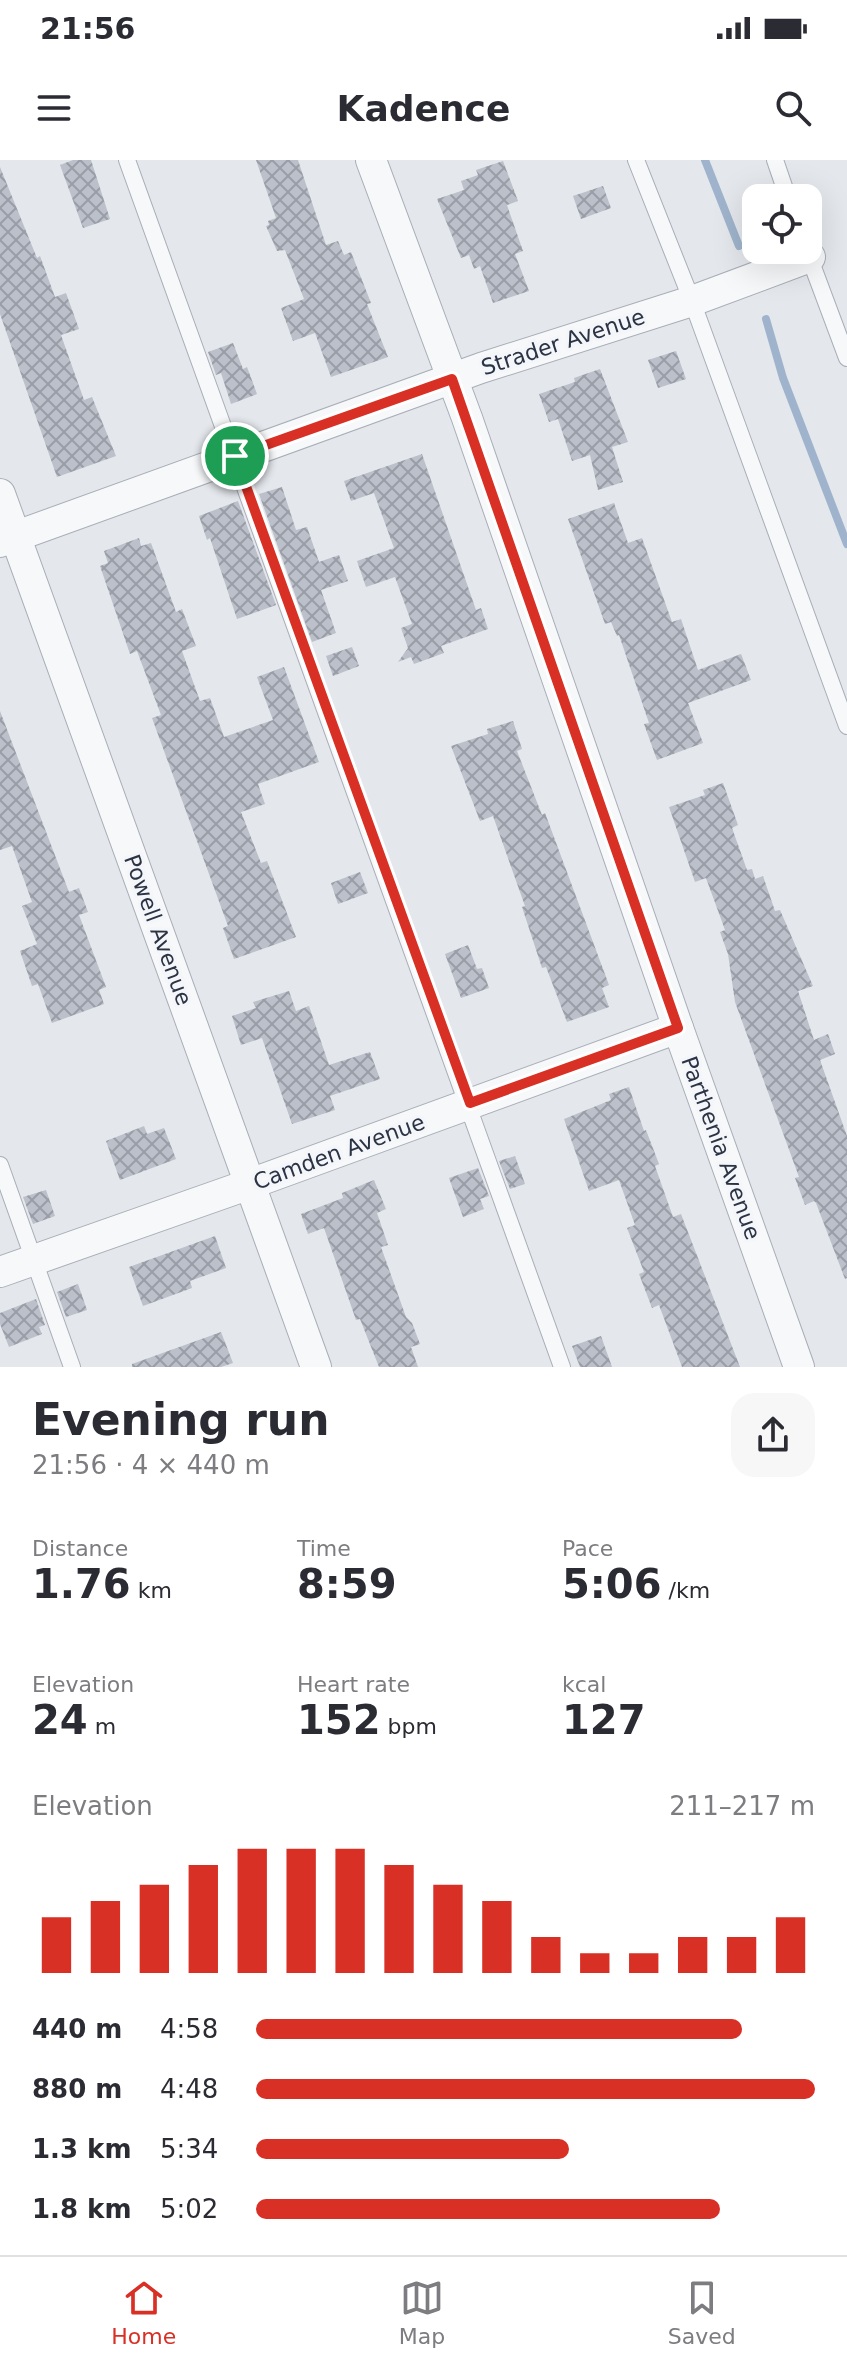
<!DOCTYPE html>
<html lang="en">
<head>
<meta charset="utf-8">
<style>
	:root { --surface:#fff; --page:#f7f7f7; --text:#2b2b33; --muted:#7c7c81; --line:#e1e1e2; --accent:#d93025 }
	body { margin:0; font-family:"DejaVu Sans",sans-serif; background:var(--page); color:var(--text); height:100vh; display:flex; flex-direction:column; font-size:30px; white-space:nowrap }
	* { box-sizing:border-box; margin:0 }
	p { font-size:26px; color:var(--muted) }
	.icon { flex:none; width:44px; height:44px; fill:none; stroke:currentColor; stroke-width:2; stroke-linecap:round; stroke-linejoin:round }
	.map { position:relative; height:1207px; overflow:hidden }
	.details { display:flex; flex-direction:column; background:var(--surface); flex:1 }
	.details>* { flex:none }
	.tools { position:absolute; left:742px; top:24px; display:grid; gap:16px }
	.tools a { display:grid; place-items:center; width:80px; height:80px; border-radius:16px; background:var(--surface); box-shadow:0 8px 32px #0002; font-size:40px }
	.pin { position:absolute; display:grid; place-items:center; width:68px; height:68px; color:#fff; margin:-34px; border:4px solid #fff; border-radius:50%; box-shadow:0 2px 8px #0007 }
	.round { display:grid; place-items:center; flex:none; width:84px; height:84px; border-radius:24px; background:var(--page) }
	.head { display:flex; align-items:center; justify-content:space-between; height:136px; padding:0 32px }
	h1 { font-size:44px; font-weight:700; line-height:60px }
	.figures { display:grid; grid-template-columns:repeat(3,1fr); gap:12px; height:136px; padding:8px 32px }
	.figures div { display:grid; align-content:center }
	.figures b { font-size:40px; font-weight:700 }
	.figures small { font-size:22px; font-weight:400 }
	.figures p { font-size:22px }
	.chart { height:224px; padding:16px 32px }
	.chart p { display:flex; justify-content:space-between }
	.chart svg { width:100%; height:144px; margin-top:8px; stroke:var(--accent); stroke-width:6 }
	ul { padding:0 32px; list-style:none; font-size:26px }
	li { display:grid; grid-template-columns:128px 96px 1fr; align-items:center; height:60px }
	li i { height:20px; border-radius:10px; background:var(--accent) }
	.status { display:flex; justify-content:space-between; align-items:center; height:56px; padding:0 40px; background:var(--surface); direction:ltr }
	.status svg { height:22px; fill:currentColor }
	header { display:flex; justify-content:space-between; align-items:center; height:104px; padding:0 32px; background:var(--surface); font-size:36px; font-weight:700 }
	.menu { display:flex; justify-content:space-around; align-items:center; height:112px; border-top:2px solid var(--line); background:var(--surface); font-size:22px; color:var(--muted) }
	.menu a { display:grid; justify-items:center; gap:4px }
	.menu .active { color:var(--accent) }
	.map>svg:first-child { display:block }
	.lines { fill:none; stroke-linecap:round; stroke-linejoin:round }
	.stream { stroke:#9fb4cc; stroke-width:8 }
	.building { fill:url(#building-cross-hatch) }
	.service-casing { stroke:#a9aeb7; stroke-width:18 }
	.minor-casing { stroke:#a9aeb7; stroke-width:32 }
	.service { stroke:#f7f8fa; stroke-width:16 }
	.minor { stroke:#f7f8fa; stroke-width:30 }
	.route-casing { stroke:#fff; stroke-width:16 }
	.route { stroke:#d93025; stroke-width:10 }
	.labels { text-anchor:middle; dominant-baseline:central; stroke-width:7; stroke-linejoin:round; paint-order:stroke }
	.street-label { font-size:22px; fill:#2b3445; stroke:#f4f6f9 }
</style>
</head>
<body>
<div class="status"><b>21:56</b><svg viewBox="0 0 49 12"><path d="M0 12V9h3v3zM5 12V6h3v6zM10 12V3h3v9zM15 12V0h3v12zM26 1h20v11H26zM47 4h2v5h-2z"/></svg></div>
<header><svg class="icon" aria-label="menu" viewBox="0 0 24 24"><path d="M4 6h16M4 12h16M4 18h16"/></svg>Kadence<svg class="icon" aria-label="search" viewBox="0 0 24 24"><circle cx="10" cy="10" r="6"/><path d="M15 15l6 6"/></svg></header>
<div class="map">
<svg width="847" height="1207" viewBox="0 0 847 1207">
	<defs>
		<pattern id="building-cross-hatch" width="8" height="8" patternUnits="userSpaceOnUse" patternTransform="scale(2)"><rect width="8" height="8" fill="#bbc0ca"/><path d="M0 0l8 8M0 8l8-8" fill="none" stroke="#989da6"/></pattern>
	</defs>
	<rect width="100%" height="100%" fill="#e4e7ec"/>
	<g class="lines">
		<!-- stream -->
		<g class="stream">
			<polyline points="705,0 739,86"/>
			<polyline points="766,159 783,218 847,384"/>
		</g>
	</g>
	<!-- building -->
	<g class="building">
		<polygon points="73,0 91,0 110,59 83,68 60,5"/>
		<polygon points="256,0 298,0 326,85 338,81 344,95 351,92 371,143 367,144 388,197 331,217 315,173 293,181 281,148 304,139 285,90 277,91 266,66 269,65 268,61 276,58"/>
		<polygon points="503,1 518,41 507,45 523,91 515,94 529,131 493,143 480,106 474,109 469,95 461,98 437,39 464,30 461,21 478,15 476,10"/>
		<polygon points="0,7 37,98 40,96 55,137 66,133 79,169 61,175 84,240 92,237 116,296 57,317 0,154"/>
		<polygon points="603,26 611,48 581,59 573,36"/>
		<polygon points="233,183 243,209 247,207 257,234 231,244 221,213 216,215 208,192"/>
		<polygon points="676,191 686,219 658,228 648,200"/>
		<polygon points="600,209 628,282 612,287 623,322 598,330 590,295 572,301 558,259 549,262 539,234 575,222 574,218"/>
		<polygon points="422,294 476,450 481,448 488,469 441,486 444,493 414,504 411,497 398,502 408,488 401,468 412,464 395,417 366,427 357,401 394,388 374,333 351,341 344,321"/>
		<polygon points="282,327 296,370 307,367 319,402 339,395 348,421 321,430 336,473 312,482 259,334"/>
		<polygon points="238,341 276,445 237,459 210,378 207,380 199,356"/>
		<polygon points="614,343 628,383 642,378 672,462 681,459 698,510 741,494 751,520 688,543 703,583 657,600 644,564 649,563 619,475 617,476 611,462 605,464 568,359"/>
		<polygon points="139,378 141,386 151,383 176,452 182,449 196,486 182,491 200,541 210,538 224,577 273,560 257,517 284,507 319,602 258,624 265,644 241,652 261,703 267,701 296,777 234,799 223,768 228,766 152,558 161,555 137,491 130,494 100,406 108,403 104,391"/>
		<polygon points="352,487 359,506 333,516 326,496"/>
		<polygon points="0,551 69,732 79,728 88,752 79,755 106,827 99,830 104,844 52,863 38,824 32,826 20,791 37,784 22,746 32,742 12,686 0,690"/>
		<polygon points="513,561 522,589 517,591 542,655 545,653 609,825 602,828 609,847 567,862 546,807 542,808 522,747 525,746 493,656 480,661 451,586 488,574 487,569"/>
		<polygon points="723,623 738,665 732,668 747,710 752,709 755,719 763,716 775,751 780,750 813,826 798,831 814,880 828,874 835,894 820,900 847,976 847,1118 845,1119 816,1043 814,1041 805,1045 795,1018 799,1017 735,842 728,794 720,772 725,770 717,748 706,718 695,722 669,647 705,635 703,630"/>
		<polygon points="360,712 368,733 338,744 331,723"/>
		<polygon points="468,785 477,809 482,808 489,828 461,838 445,794"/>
		<polygon points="289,831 296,851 309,846 329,905 370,892 380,919 330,936 335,950 292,964 262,878 241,885 232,856 256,848 253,842"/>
		<polygon points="629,927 644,971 646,970 659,1004 655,1006 673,1057 681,1054 740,1207 682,1207 659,1145 652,1148 639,1114 644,1112 627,1068 635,1065 619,1020 589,1031 564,959 611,940 609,934"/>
		<polygon points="144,966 147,974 164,968 176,999 120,1020 106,981"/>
		<polygon points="515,996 525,1024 510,1029 499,1001"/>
		<polygon points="478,1008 489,1036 480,1039 484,1049 463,1057 449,1018"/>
		<polygon points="374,1020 386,1049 377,1053 388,1085 381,1087 406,1157 412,1163 420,1184 411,1187 418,1207 379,1207 360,1159 356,1160 324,1068 308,1074 301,1054 343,1038 342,1033"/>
		<polygon points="46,1030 55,1056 33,1064 23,1037"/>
		<polygon points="215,1076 226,1108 190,1121 192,1128 143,1146 129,1107"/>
		<polygon points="78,1124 87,1150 66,1157 57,1132"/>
		<polygon points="36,1139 45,1165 39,1167 42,1174 9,1187 0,1164 0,1153"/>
		<polygon points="221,1172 233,1203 221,1207 132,1207 132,1204"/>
		<polygon points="601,1176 612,1207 580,1207 572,1186"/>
	</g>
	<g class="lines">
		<!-- service casing -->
		<g class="service-casing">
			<g id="service">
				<polyline points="127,0 562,1207"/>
				<polyline points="636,0 692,141 847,566"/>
				<polyline points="775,0 788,38"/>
				<polyline points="807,91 847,198"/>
				<polyline points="0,1005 72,1207"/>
			</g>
		</g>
		<!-- minor casing -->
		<g class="minor-casing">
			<g id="minor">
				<polyline points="371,0 467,258 678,868 799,1207"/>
				<polyline points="0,334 316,1207"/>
				<polyline points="0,382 481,208 692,141 810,97"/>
				<polyline points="0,1112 250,1024 678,868"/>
			</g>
		</g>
		<!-- service -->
		<use href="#service" class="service"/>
		<!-- minor -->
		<use href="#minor" class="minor"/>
	</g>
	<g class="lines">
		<!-- route casing -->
		<g class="route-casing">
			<polygon id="route" points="452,219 678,868 470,943 235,296"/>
		</g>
		<!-- route -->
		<use href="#route" class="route"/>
	</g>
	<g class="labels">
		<!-- street labels -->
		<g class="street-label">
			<text transform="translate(563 182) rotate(-18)">Strader Avenue</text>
			<text transform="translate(158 770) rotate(70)">Powell Avenue</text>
			<text transform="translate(721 988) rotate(70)">Parthenia Avenue</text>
			<text transform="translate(339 992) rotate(-20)">Camden Avenue</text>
		</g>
	</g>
</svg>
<div class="tools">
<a><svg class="icon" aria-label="locate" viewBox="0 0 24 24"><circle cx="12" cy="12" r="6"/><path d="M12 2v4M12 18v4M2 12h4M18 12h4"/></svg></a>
</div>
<div class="pin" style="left:235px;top:296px;background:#1e9e55"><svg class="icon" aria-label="arrive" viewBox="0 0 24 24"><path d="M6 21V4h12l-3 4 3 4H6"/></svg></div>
</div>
<section class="details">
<div class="head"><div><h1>Evening run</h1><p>21:56 · 4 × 440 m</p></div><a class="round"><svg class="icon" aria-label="share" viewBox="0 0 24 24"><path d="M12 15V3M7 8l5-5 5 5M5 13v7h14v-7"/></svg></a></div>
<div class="figures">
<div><p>Distance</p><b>1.76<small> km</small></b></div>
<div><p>Time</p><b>8:59</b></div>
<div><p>Pace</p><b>5:06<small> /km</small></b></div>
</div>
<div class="figures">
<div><p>Elevation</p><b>24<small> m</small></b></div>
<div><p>Heart rate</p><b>152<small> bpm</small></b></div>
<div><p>kcal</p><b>127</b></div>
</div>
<div class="chart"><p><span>Elevation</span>211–217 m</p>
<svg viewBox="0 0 160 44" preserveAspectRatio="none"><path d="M5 44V27M15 44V22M25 44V17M35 44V11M45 44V6M55 44V6M65 44V6M75 44V11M85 44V17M95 44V22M105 44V33M115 44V38M125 44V38M135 44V33M145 44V33M155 44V27"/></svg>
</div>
<ul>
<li><b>440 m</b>4:58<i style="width:87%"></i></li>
<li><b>880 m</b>4:48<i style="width:100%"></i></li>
<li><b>1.3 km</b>5:34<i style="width:56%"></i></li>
<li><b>1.8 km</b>5:02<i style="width:83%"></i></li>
</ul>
</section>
<nav class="menu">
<a class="active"><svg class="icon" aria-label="home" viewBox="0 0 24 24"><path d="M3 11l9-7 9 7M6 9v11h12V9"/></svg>Home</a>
<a><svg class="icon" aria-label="map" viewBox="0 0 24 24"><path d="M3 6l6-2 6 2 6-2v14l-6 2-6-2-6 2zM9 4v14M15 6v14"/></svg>Map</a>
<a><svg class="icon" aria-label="saved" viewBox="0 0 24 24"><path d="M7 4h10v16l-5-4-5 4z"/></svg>Saved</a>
</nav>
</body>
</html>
